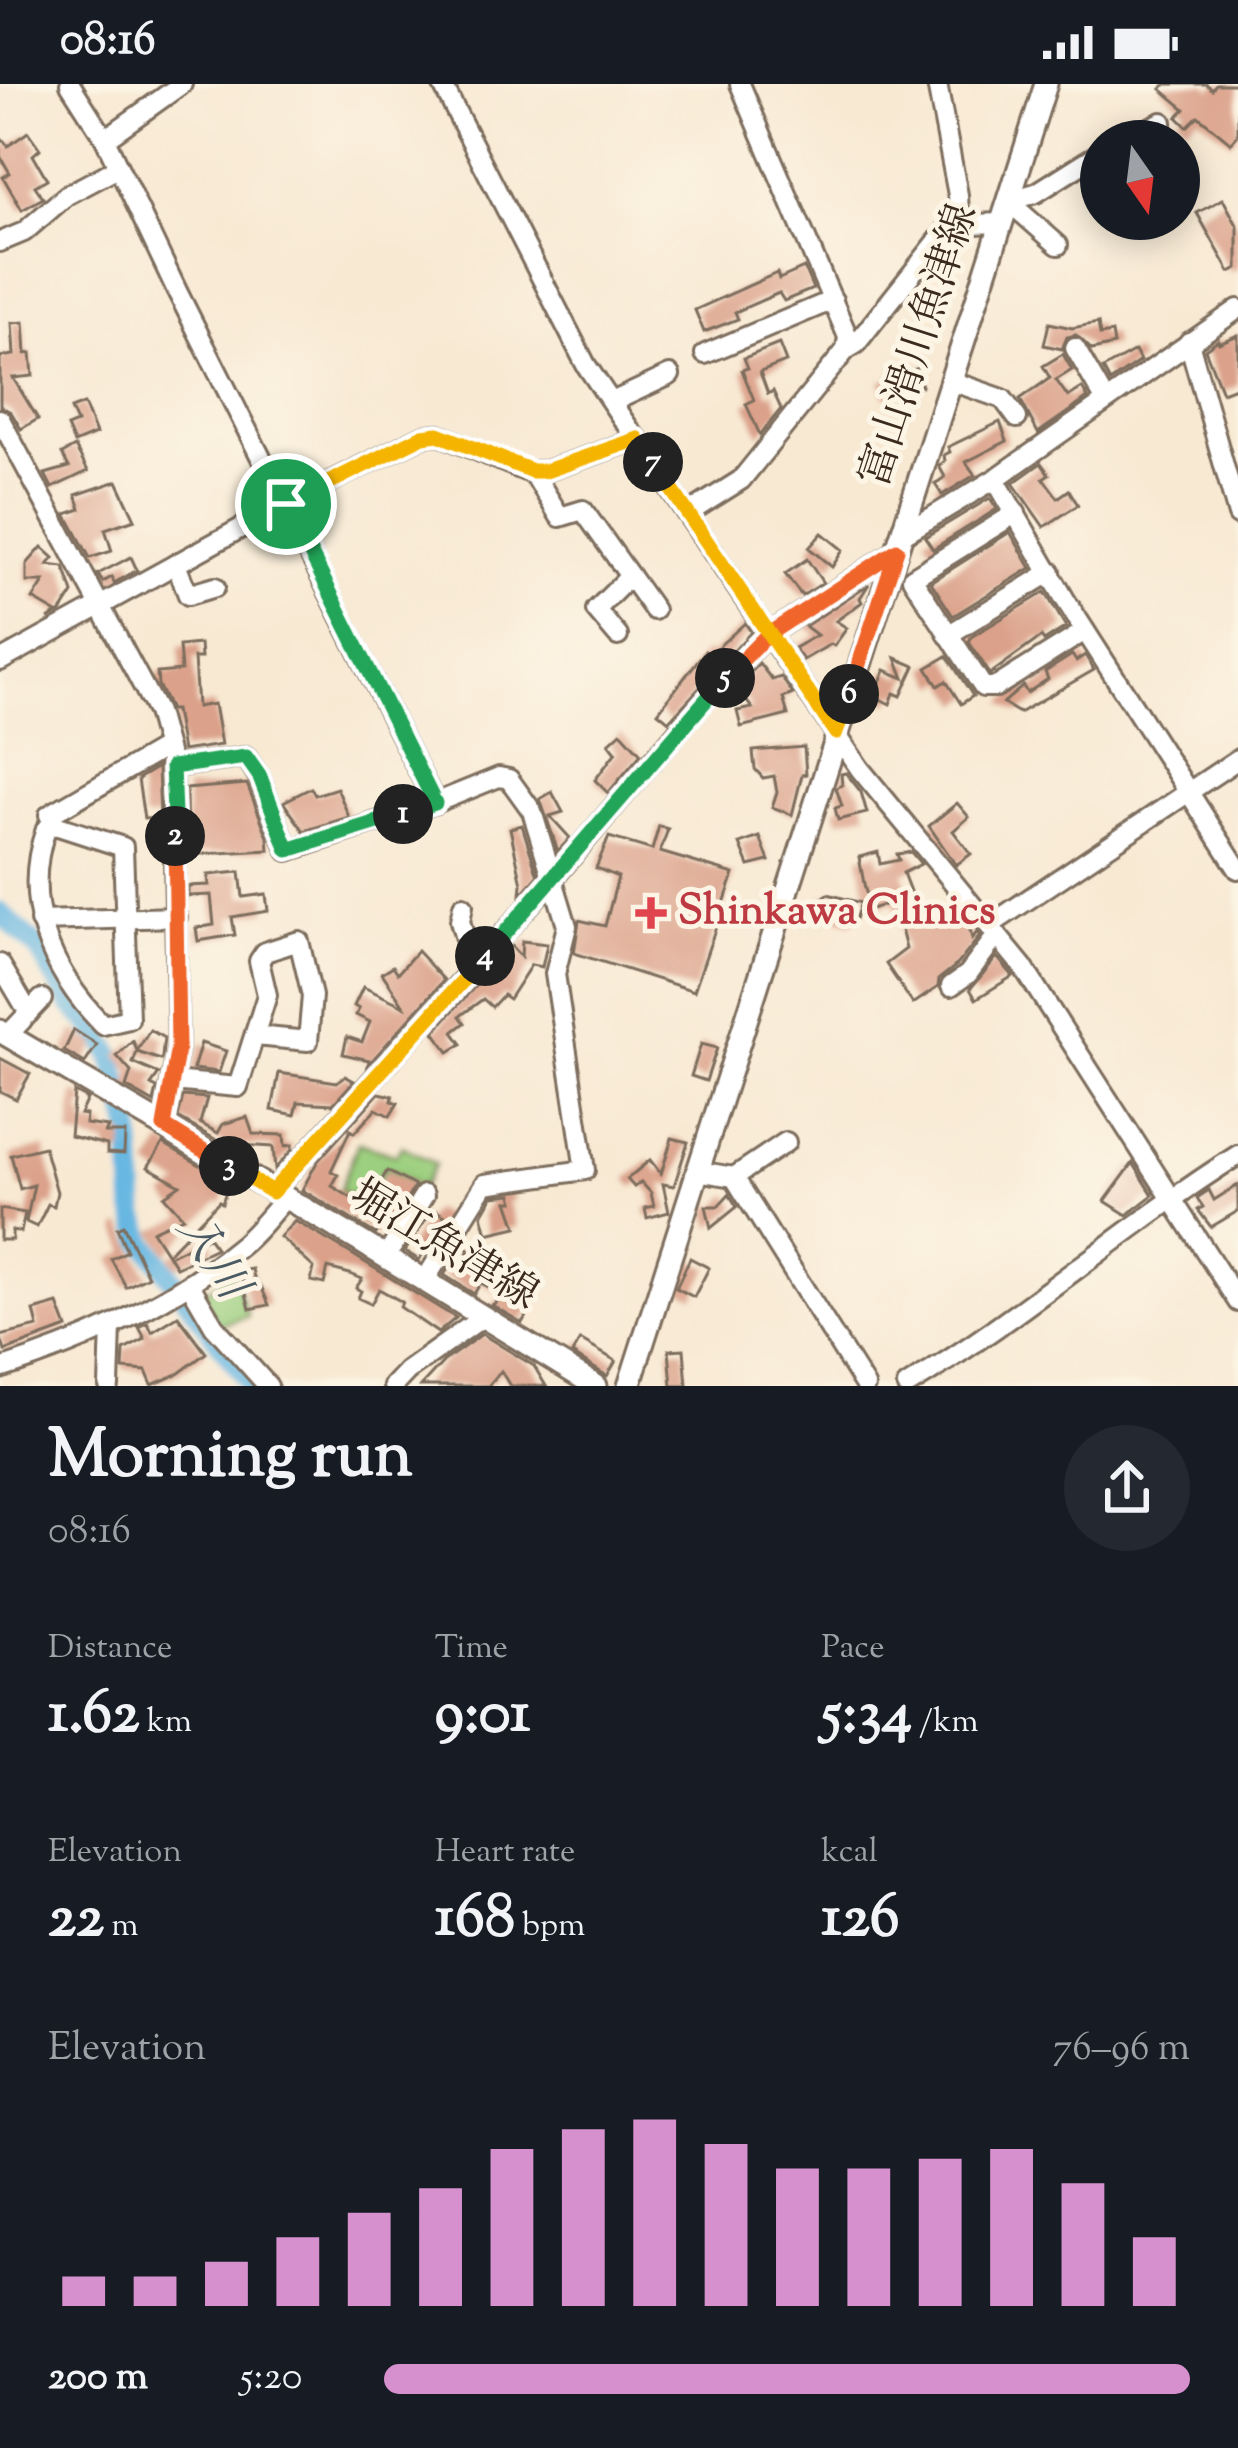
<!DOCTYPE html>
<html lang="en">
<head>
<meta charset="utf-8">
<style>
	:root { --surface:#171b24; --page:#242831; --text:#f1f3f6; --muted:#9ea1a6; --accent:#d690ce }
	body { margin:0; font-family:"Sorts Mill Goudy","Noto Serif JP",serif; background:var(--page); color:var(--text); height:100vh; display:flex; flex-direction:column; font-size:45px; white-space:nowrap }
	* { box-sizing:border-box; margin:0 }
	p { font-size:39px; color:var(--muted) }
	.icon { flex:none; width:66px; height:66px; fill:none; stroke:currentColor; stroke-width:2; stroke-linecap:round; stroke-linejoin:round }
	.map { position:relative; height:1302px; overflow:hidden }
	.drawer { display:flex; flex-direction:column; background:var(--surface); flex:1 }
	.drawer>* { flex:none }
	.needle { width:78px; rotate:166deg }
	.fabs { position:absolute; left:1080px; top:36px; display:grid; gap:24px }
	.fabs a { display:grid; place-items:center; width:120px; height:120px; border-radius:50%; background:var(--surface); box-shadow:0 6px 30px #0003; font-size:60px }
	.pin { position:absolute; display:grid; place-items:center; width:102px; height:102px; color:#fff; margin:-51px; border:6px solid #fff; border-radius:50%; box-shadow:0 3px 12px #0007 }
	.km { position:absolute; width:60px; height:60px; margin:-30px; border-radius:50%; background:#222; color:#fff; font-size:33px; line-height:60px; text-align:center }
	.round { display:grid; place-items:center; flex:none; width:126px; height:126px; border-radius:63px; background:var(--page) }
	.overview { display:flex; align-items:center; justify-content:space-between; height:204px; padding:0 48px }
	h1 { font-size:66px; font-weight:800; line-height:90px }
	.stats { display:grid; grid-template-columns:repeat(3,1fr); gap:18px; height:204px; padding:12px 48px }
	.stats div { display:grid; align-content:center }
	.stats b { font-size:60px; font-weight:800 }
	.stats small { font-size:33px; font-weight:400 }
	.stats p { font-size:33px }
	.chart { height:336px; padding:24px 48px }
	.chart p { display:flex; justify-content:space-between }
	.chart svg { width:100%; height:216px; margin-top:12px; stroke:var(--accent); stroke-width:6 }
	ul { padding:0 48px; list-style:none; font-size:39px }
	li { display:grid; grid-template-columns:192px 144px 1fr; align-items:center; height:90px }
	li i { height:30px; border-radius:15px; background:var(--accent) }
	.status { display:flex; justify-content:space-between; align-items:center; height:84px; padding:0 60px; background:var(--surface); direction:ltr }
	.status svg { height:33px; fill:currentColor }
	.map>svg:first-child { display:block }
	.green { fill:#9ccf7f; stroke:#6c7c4e; stroke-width:3 }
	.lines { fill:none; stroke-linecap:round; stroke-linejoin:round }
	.river { stroke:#67b7e2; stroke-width:21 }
	.building { fill:#dba18a }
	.minor-casing { stroke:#7d6d5d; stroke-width:24 }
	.major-casing { stroke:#7d6d5d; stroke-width:27 }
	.minor { stroke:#fff; stroke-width:18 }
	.major { stroke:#fff; stroke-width:21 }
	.split-1-casing { stroke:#fff; stroke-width:24 }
	.split-2-casing { stroke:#fff; stroke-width:24 }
	.split-3-casing { stroke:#fff; stroke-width:24 }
	.split-4-casing { stroke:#fff; stroke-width:24 }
	.split-5-casing { stroke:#fff; stroke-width:24 }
	.split-6-casing { stroke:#fff; stroke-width:24 }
	.split-7-casing { stroke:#fff; stroke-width:24 }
	.split-8-casing { stroke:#fff; stroke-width:24 }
	.split-1 { stroke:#22a559; stroke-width:15 }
	.split-2 { stroke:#22a559; stroke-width:15 }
	.split-3 { stroke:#f0652b; stroke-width:15 }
	.split-4 { stroke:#f5b400; stroke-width:15 }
	.split-5 { stroke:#22a559; stroke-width:15 }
	.split-6 { stroke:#f0652b; stroke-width:15 }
	.split-7 { stroke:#f5b400; stroke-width:15 }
	.split-8 { stroke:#f5b400; stroke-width:15 }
	.health-dot { fill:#e0444e; stroke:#fcf5e5; stroke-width:4.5 }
	.labels { text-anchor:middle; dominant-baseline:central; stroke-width:10; stroke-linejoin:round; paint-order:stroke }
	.street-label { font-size:42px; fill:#3b2a1e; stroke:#fcf5e5 }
	.health-label { font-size:42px; font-weight:bold; fill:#be3a42; stroke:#fcf5e5; text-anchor:start }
	.water-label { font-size:45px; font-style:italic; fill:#4a5b63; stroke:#fcf5e5 }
</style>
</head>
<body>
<div class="status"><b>08:16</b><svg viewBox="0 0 49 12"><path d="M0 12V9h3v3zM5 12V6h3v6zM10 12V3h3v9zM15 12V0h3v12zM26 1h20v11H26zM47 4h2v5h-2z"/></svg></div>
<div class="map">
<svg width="1238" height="1302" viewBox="0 0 1238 1302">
	<rect width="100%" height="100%" fill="#fcf5e5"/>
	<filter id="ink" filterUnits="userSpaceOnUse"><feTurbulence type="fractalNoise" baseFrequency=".00833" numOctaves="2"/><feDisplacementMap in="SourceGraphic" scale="24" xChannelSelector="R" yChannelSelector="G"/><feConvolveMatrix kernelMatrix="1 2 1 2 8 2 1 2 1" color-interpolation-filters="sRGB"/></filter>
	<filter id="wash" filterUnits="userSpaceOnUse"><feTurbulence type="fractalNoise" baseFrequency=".004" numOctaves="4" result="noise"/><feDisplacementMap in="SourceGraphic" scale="48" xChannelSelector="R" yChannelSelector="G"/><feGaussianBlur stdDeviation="2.7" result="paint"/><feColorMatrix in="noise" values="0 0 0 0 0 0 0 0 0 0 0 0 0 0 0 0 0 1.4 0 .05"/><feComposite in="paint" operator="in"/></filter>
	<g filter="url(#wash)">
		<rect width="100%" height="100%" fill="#f8e9d3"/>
		<!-- green -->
		<g class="green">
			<polygon points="358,1059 396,1071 402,1062 435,1080 422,1103 386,1084 364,1118 340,1106"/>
			<polygon points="233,1189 248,1232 219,1241 201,1209"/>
		</g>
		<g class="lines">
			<!-- river -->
			<polyline class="river" points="0,829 37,863 70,919 101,952 112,972 131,1042 135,1128 144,1157 252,1302"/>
		</g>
		<g id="blocks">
			<!-- building -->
			<g class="building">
				<polygon points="1166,0 1206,0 1212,5 1216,0 1234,0 1238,4 1238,51 1231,59 1198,32 1187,43 1177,33 1185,25 1161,5"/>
				<polygon points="28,48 40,65 33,71 47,95 35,102 43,114 22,126 3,93 10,89 0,72 0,52 8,62"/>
				<polygon points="1223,115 1238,143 1238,184 1230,188 1197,129"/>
				<polygon points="804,184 813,205 784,217 779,209 735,228 738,235 704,248 695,226 777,189 779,195"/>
				<polygon points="24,238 26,270 31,269 33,292 13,294 38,335 21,345 11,328 0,322 0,273 14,271 12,239"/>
				<polygon points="1049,239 1072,244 1098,239 1100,251 1112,249 1114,261 1092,266 1076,251 1067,253 1062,265 1044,261"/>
				<polygon points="1238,251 1238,302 1222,308 1205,265 1218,256 1219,259"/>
				<polygon points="779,260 786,278 760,288 768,310 773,307 781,325 760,351 746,320 754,316 742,286 748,284 744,274"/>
				<polygon points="1135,267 1140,277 1110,298 1103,285"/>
				<polygon points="1063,270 1072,286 1056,296 1068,313 1082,304 1088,314 1038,349 1020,315 1050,294 1043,282"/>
				<polygon points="916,285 922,302 886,313 881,297"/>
				<polygon points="84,320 96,350 74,359 67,343 77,339 71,325"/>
				<polygon points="1000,338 1007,357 966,378 975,391 942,411 935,400 945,393 939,382 945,377 944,371 950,368 948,363"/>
				<polygon points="75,363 88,387 52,404 45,390 69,383 62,370"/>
				<polygon points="1041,379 1049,390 1043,394 1058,414 1069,406 1078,421 1044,443 1013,399"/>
				<polygon points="117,397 135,435 105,445 112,467 90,474 66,430 81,425 76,411"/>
				<polygon points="990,414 997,425 933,465 925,453"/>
				<polygon points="1010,448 1031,484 953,532 931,498"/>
				<polygon points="822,449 843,466 832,483 809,464"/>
				<polygon points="42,463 54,474 48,481 64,483 73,509 61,528 48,535 57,529 33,515 44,498 27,498 27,480"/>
				<polygon points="131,473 137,486 114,499 112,493 103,498 98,490"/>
				<polygon points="807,475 823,499 802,512 785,490"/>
				<polygon points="869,500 860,514 862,518 836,537 847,544 834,562 831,560 803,576 794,564 817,551 805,542"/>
				<polygon points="1045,508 1066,543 1044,557 1041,553 990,590 969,558 971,553"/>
				<polygon points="745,539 751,548 669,637 658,628 705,567 709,571"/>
				<polygon points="200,560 201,574 194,574 197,623 214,620 221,661 182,667 175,626 170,626 158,601 157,589 181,587 179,562"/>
				<polygon points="1072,571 1076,577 1085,571 1094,586 1019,629 1003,619 1023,602 1027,609 1048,595 1045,588"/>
				<polygon points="947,572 973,612 961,620 946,597 938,602 927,584"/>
				<polygon points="896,574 915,582 901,612 894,609 890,620 874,612 885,586 904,594"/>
				<polygon points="759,579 772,596 781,593 793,610 783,614 788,631 741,643 737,627 752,624 736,603"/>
				<polygon points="621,648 641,670 608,709 595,696 616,668 609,659"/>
				<polygon points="804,663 806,690 802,691 792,731 772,723 777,708 774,692 763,694 755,685 753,667"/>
				<polygon points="158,683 160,734 144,735 138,695"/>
				<polygon points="846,689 861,708 867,729 838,736 835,724 842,722 836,704 842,701 841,690"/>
				<polygon points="247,700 268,753 269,766 187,771 186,705"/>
				<polygon points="311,704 315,711 337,704 349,733 304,747 283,718"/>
				<polygon points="552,708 563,728 550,732 570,754 558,767 540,715"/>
				<polygon points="957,719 969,733 953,747 971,770 956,781 929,742"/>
				<polygon points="522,741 538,792 521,811 522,800 510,744"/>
				<polygon points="659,742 668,745 660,768 734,790 694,907 574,869 579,836 605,842 618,793 596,784 609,753 652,766"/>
				<polygon points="760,753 769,777 749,782 740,760"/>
				<polygon points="878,768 880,780 899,776 897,770 911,768 921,780 903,789 921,836 956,823 968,837 972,855 977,848 980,852 958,880 939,895 938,903 913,920 886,880 906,865 894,818 871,825 865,805 859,773"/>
				<polygon points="240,788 243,813 266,810 268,827 232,833 235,851 198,857 196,844 214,841 211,811 188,812 188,802 209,801 208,791"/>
				<polygon points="828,810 861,819 853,840 823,829 818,818"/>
				<polygon points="522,857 547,860 542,883 531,881 509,915 503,911 492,923 483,915 460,932 465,939 453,948 462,960 449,968 434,948 511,862 521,873"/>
				<polygon points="417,867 444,896 368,981 369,976 343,970 347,953 362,958 370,938 356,931 359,925 354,922 363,903 404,922 382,889 393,882 398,889"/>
				<polygon points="997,873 1013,892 976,915 970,905"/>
				<polygon points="74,946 97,961 85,979 64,967"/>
				<polygon points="150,946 164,954 162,973 161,976 137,968 133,979 159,990 151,1001 157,1004 154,1019 126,1003 131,988 117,972 133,957 137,967"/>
				<polygon points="201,959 226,967 219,988 193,985"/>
				<polygon points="701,960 717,964 706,997 691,992"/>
				<polygon points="0,974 30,990 16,1015 0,1007"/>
				<polygon points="279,989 337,998 345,992 354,997 333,1020 298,1018 295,1031 272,1026"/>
				<polygon points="74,1008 87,1015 80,1030 86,1031 85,1040 108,1043 105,1049 125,1049 124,1070 107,1069 107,1061 70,1052"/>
				<polygon points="379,1009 393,1012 392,1017 398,1019 390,1032 376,1025 354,1049 350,1046 331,1087 338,1091 332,1102 366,1123 387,1087 415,1102 388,1144 382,1141 376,1150 302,1106 317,1078"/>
				<polygon points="183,1012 207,1014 200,1039 218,1049 223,1040 247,1033 253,1050 284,1051 285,1062 292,1061 292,1066 275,1085 273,1063 240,1061 236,1067 178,1034"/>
				<polygon points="672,1054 688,1058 674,1102 663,1100 669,1128 647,1134 645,1124 654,1122 651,1109 641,1098 634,1103 627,1095 650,1076 661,1090"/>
				<polygon points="163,1059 229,1098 222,1119 219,1117 167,1170 152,1147 183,1133 164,1112 180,1101 148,1083"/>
				<polygon points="44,1063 57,1108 54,1122 48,1120 37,1143 26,1138 34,1101 20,1105 11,1071"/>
				<polygon points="1133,1079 1153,1111 1127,1131 1105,1117"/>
				<polygon points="1238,1101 1238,1127 1211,1143 1198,1126 1203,1123 1197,1114 1209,1106 1214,1116"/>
				<polygon points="512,1110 514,1117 508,1117 517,1143 487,1150 482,1131 493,1112"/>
				<polygon points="729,1110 737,1123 711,1144 706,1122 718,1122"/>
				<polygon points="0,1125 25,1129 21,1148 12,1146 12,1156 0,1156"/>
				<polygon points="433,1125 445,1132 419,1176 405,1167"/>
				<polygon points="295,1137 350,1169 456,1234 438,1249 400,1223 402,1218 379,1205 371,1220 358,1214 361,1207 356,1204 362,1195 350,1190 328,1184 324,1200 311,1197 314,1184 280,1153"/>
				<polygon points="123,1141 148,1192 126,1203 111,1175 127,1167 117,1144"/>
				<polygon points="208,1153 216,1164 176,1183 169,1172"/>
				<polygon points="462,1162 469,1166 462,1180 484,1193 474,1210 444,1191"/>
				<polygon points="690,1174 709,1184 694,1213 676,1204"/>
				<polygon points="494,1181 505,1187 499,1197 514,1204 521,1202 525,1215 533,1220 522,1239 492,1221 505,1211 483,1200"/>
				<polygon points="252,1185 256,1202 261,1202 269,1221 250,1225 240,1187"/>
				<polygon points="58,1220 67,1244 5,1267 0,1252 38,1243 34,1227"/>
				<polygon points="178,1232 206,1269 178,1290 152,1301 146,1287 123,1285 124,1266 145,1255 139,1243 148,1239 152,1248"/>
				<polygon points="482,1250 534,1282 546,1302 510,1302 501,1287 488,1302 421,1302 444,1277"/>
				<polygon points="580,1256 616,1277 607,1292 572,1270"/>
				<polygon points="684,1265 687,1302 672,1302 669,1266"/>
			</g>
		</g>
	</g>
	<g filter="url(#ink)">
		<use href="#blocks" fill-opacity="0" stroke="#7d6d5d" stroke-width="3"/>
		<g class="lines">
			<!-- minor casing -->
			<g class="minor-casing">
				<g id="minor">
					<polyline points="70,0 105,55 178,209 435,719"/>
					<polyline points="442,0 586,281 860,685 1023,883 1238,1218"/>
					<polyline points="937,0 958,111 959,130 972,140 1001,139"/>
					<polyline points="105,55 182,0"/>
					<polyline points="1120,57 1162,38"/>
					<polyline points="1008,117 1036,109 1101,68"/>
					<polyline points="1008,117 1058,161"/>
					<polyline points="0,158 24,148 67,111 116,85"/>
					<polyline points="1189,258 1238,431"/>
					<polyline points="1075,264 1105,316"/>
					<polyline points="846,266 856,260 959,130"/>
					<polyline points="705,270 833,216"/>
					<polyline points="951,297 1003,315 1017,334"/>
					<polyline points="612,318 670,291"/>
					<polyline points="0,335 157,628 172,683 178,963 163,1042"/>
					<polyline points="532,387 560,433 583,426 654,526"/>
					<polyline points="995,395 1066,517 1238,785"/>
					<polyline points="1016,429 912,494 983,603 996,603 1085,547"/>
					<polyline points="687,430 741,396 846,266 848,253 740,0"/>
					<polyline points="902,451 995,395 1238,225"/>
					<polyline points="176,480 188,511 215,503"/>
					<polyline points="948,551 1051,488"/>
					<polyline points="618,552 596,526 630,492"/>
					<polyline points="0,577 285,420 423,352 438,350 525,387 546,387 638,355"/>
					<polyline points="172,683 246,673 259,693 288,767 435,719 499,693 509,695 532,727 567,842 555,890 585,1086 485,1100 425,1196"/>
					<polyline points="49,731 166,663"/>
					<path d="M55 741 123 763 129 935 103 941C51 888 20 818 46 745Z"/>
					<polyline points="463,822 460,837 473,884"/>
					<polyline points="40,837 177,833"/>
					<polyline points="990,841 1238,675"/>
					<polyline points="0,880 29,929"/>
					<polyline points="951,902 968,890 997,851"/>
					<polyline points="8,951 42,915"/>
					<polyline points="172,997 238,1003 267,911 259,877 265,868 299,857 312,912 308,957 256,952"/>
					<polyline points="697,1087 734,1093 865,1302"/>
					<polyline points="734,1093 786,1058"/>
					<polyline points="272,1108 551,797 705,615 767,551 897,466"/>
					<polyline points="386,1173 424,1111"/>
					<polyline points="189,1199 214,1242 268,1302"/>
					<path d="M0 1285C85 1258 170 1220 239 1163 256 1150 270 1131 284 1115"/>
					<polyline points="109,1302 111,1243"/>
					<polyline points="393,1302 407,1287 483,1233"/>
					<path d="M907 1302C1023 1233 1124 1143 1238 1071"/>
				</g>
			</g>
			<!-- major casing -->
			<g class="major-casing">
				<g id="major">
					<polyline points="0,947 358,1156 596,1302"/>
					<polyline points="629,1302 1046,0"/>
				</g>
			</g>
			<!-- minor -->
			<use href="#minor" class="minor"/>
			<!-- major -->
			<use href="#major" class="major"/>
		</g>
	</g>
	<g class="lines" filter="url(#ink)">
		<!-- split-1 casing -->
		<g class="split-1-casing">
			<polyline id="split-1" points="286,420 435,719 403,730"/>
		</g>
		<!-- split-2 casing -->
		<g class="split-2-casing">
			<polyline id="split-2" points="175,752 172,683 246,673 260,693 288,766 403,730"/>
		</g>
		<!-- split-3 casing -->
		<g class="split-3-casing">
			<polyline id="split-3" points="175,752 178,963 164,1042 229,1082"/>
		</g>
		<!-- split-4 casing -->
		<g class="split-4-casing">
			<polyline id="split-4" points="229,1082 272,1108 485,872"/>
		</g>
		<!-- split-5 casing -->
		<g class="split-5-casing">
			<polyline id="split-5" points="485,872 725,594"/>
		</g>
		<!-- split-6 casing -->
		<g class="split-6-casing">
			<polyline id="split-6" points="725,594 767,551 897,466 849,610"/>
		</g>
		<!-- split-7 casing -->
		<g class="split-7-casing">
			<polyline id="split-7" points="653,378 836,649 849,610"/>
		</g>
		<!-- split-8 casing -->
		<g class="split-8-casing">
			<polyline id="split-8" points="286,420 423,352 438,350 532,387 546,387 638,355 653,378"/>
		</g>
		<!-- split-1 -->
		<use href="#split-1" class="split-1"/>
		<!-- split-2 -->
		<use href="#split-2" class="split-2"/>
		<!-- split-3 -->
		<use href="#split-3" class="split-3"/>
		<!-- split-4 -->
		<use href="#split-4" class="split-4"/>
		<!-- split-5 -->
		<use href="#split-5" class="split-5"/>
		<!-- split-6 -->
		<use href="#split-6" class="split-6"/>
		<!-- split-7 -->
		<use href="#split-7" class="split-7"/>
		<!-- split-8 -->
		<use href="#split-8" class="split-8"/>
	</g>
	<!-- markers -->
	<path class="health-dot" d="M645 811h12v12h12v12h-12v12h-12v-12h-12v-12h12z"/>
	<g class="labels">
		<!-- street labels -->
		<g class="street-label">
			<text transform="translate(921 262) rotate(-72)">富山滑川魚津線</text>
			<text transform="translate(443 1163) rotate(31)">堀江魚津線</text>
		</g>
		<!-- health labels -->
		<g class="health-label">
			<text x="678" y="829">Shinkawa Clinics</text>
		</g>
		<!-- water labels -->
		<g class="water-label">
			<text transform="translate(210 1174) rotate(57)">入川</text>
		</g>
	</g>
</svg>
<div class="fabs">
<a><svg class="needle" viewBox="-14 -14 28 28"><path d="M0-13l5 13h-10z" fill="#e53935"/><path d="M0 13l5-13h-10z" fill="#9ea1a6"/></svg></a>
</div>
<div class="pin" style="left:286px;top:420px;background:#1e9e55"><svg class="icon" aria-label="arrive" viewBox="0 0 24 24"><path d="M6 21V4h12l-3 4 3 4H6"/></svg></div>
<b class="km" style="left:403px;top:730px">1</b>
<b class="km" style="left:175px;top:752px">2</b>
<b class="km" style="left:229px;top:1082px">3</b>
<b class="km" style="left:485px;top:872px">4</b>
<b class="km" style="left:725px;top:594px">5</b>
<b class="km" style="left:849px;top:610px">6</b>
<b class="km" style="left:653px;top:378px">7</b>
</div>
<section class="drawer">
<div class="overview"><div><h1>Morning run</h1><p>08:16</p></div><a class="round"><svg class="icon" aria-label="share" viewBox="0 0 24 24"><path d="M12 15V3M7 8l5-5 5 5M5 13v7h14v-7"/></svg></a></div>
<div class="stats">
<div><p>Distance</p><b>1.62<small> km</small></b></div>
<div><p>Time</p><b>9:01</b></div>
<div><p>Pace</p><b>5:34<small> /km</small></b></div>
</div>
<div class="stats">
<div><p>Elevation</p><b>22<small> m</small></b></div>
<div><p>Heart rate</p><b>168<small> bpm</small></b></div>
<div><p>kcal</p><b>126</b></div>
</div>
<div class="chart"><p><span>Elevation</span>76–96 m</p>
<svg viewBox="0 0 160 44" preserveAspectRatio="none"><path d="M5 44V38M15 44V38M25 44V35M35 44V30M45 44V25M55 44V20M65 44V12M75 44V8M85 44V6M95 44V11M105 44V16M115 44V16M125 44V14M135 44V12M145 44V19M155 44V30"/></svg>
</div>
<ul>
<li><b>200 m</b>5:20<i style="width:100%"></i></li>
</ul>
</section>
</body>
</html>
